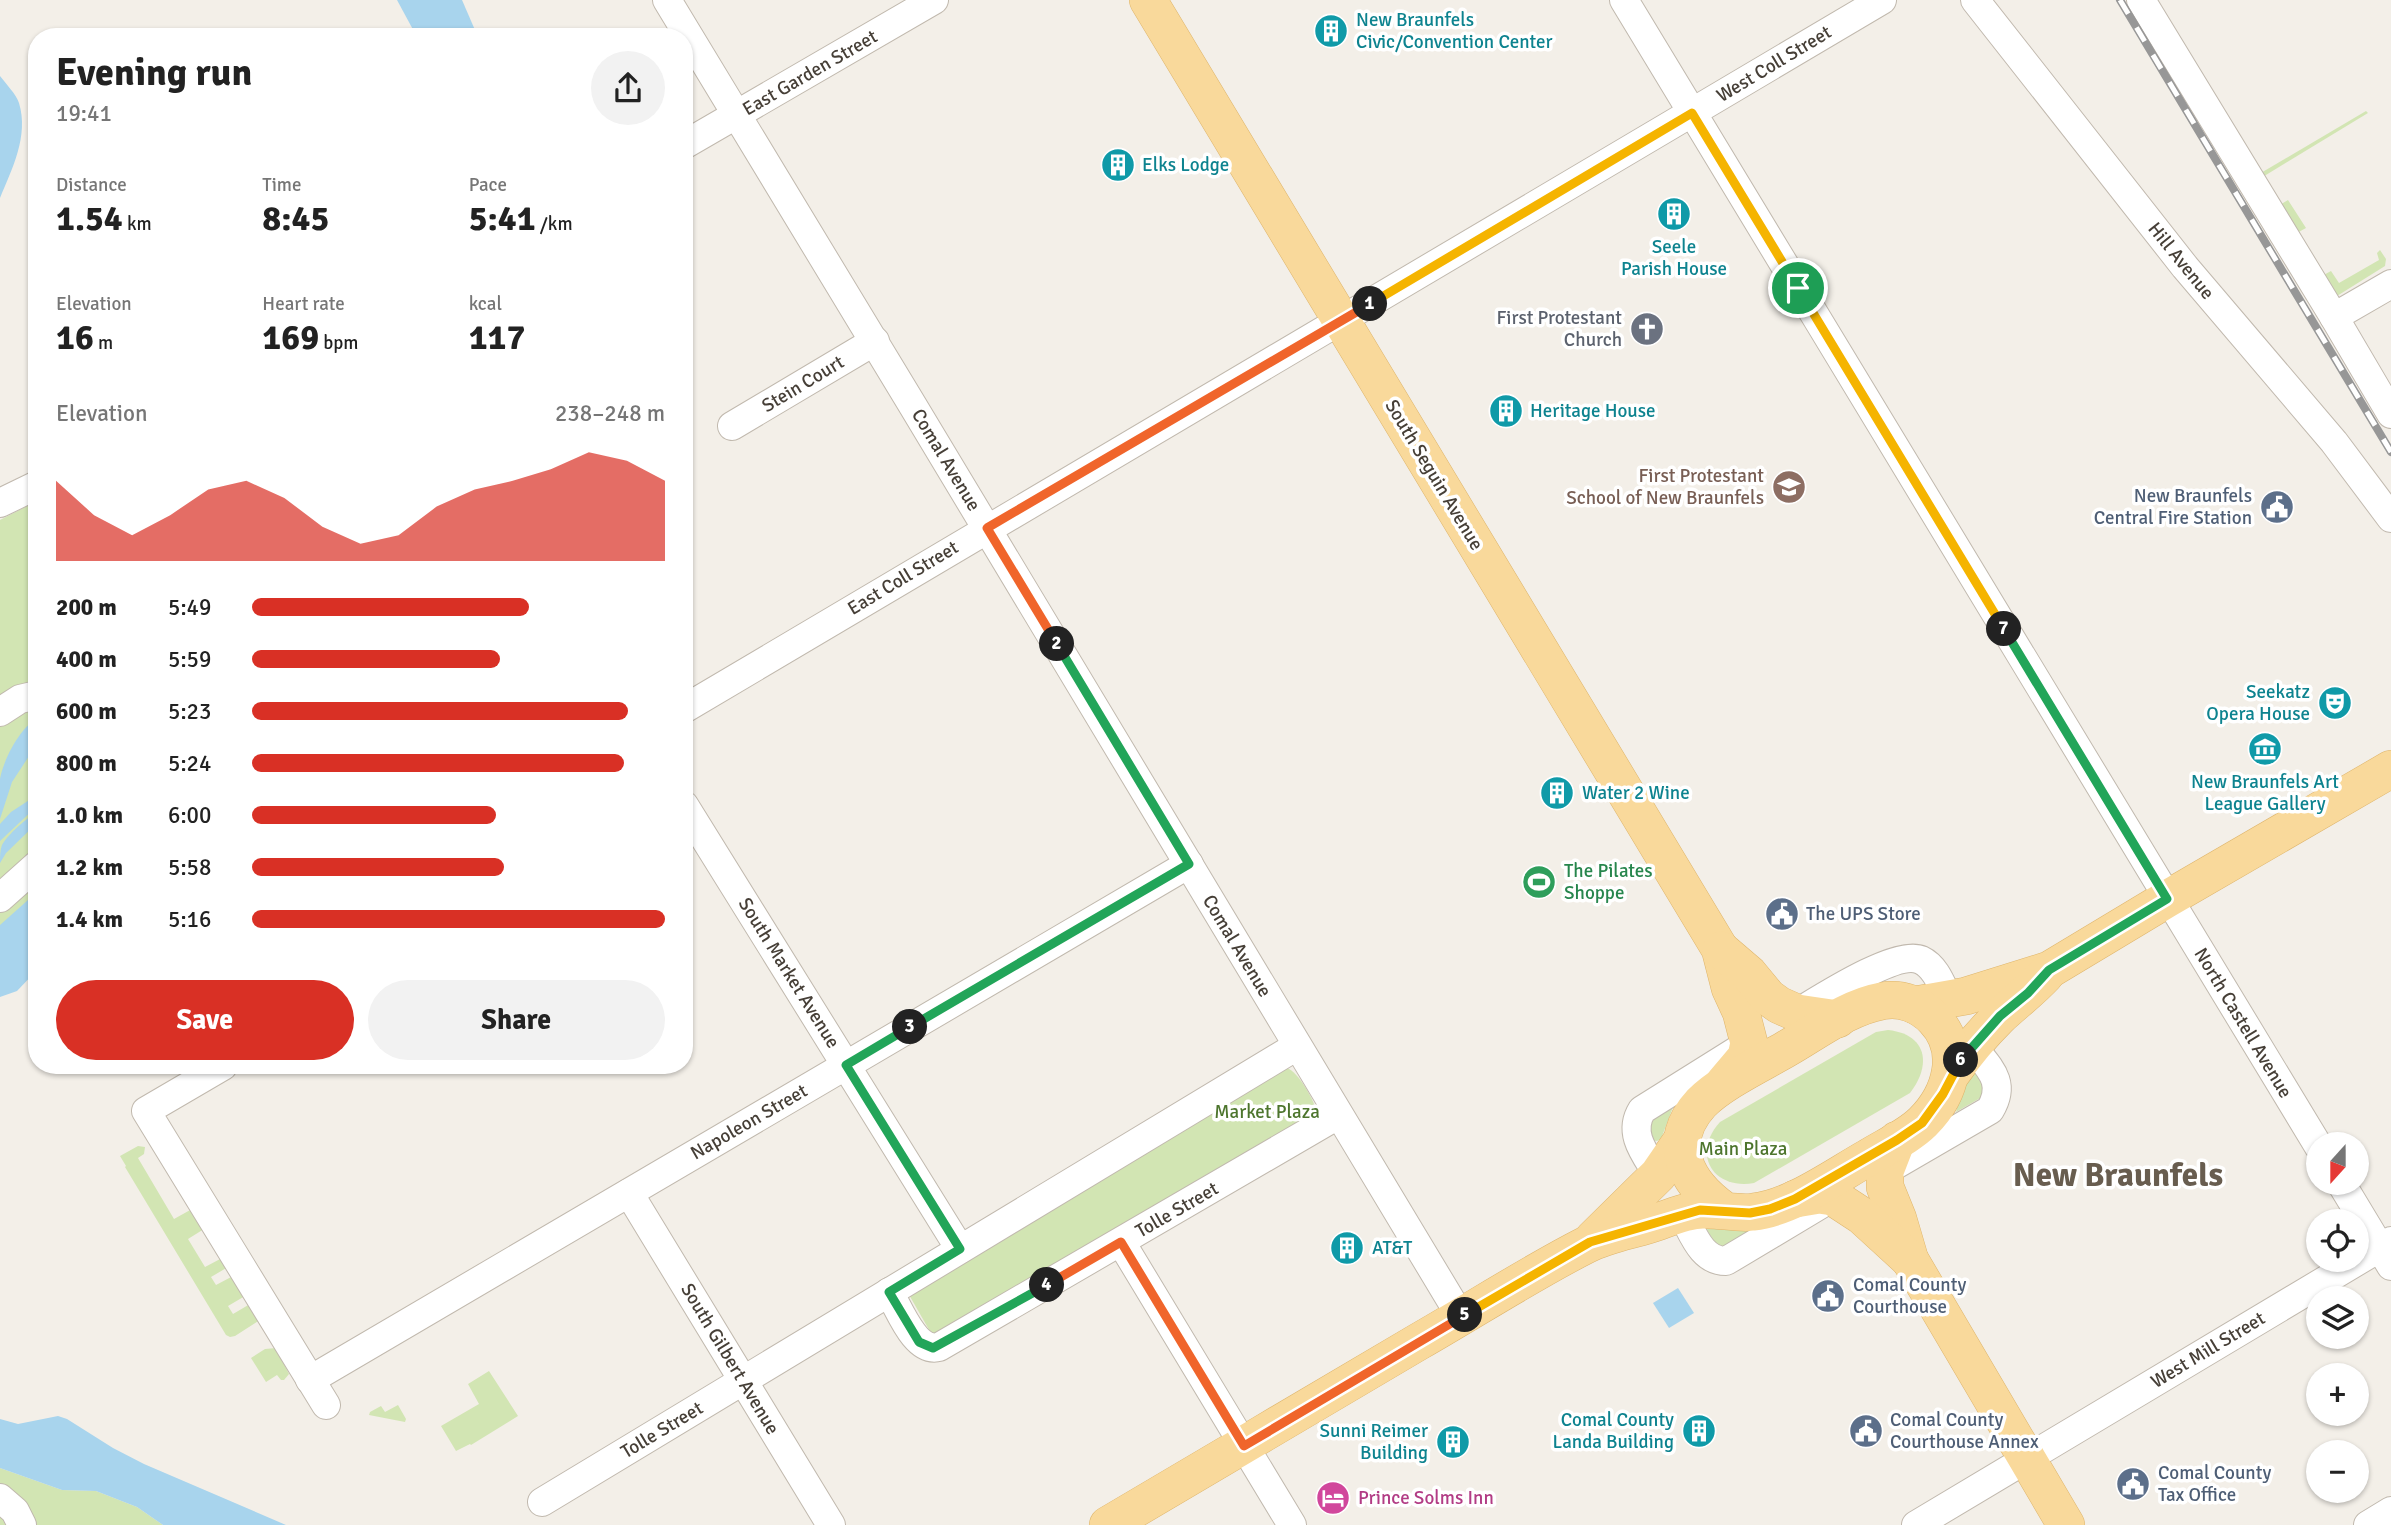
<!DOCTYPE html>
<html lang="en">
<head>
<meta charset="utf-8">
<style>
	:root { --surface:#fff; --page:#f2f2f2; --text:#222; --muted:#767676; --accent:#d93025 }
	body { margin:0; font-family:Signika,sans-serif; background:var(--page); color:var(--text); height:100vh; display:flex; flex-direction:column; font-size:26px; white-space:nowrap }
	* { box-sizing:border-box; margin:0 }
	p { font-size:23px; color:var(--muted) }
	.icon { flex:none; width:38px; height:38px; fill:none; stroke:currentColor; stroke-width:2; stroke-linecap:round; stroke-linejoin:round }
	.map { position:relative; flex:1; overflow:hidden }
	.sheet { position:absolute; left:28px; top:28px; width:665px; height:1046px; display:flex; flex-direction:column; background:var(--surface); border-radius:28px; box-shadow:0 2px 5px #0004 }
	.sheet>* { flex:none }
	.needle { width:46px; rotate:201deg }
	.tools { position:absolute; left:2306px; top:1132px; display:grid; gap:14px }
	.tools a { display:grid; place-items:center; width:63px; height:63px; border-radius:50%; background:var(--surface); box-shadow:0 2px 5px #0004; font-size:35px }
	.pin { position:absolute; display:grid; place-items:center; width:60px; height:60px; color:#fff; margin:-30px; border:4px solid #fff; border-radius:50%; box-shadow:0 2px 7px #0007 }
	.km { position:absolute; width:35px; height:35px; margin:-18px; border-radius:50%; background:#222; color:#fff; font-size:19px; line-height:35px; text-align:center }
	.round { display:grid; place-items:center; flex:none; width:74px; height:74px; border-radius:37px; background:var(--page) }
	.headline { display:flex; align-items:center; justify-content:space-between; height:119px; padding:0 28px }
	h1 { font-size:38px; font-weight:700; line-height:52px }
	.metrics { display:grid; grid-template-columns:repeat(3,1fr); gap:10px; height:119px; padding:7px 28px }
	.metrics div { display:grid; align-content:center }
	.metrics b { font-size:35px; font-weight:700 }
	.metrics small { font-size:19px; font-weight:400 }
	.metrics p { font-size:19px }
	.chart { height:196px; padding:14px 28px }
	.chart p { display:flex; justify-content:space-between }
	.chart svg { width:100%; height:126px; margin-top:7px; fill:var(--accent); opacity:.7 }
	.primary-button { display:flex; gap:14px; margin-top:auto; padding:14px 28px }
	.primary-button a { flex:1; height:80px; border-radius:42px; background:var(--accent); color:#fff; font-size:28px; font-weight:700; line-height:80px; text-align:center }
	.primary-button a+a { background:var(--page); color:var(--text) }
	ul { padding:0 28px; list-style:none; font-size:23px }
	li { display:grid; grid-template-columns:112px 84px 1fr; align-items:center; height:52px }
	li i { height:18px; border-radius:9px; background:var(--accent) }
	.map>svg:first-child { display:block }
	.green { fill:#d2e5b3 }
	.water { fill:#a8d4ed }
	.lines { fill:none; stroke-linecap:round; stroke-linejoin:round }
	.minor-casing { stroke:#c1b9ae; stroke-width:30 }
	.major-casing { stroke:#deb56c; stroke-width:38 }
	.minor { stroke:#fff; stroke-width:28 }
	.major { stroke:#f9d99b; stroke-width:37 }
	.rail-casing { stroke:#979797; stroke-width:8 }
	.rail { stroke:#fff; stroke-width:5; stroke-dasharray:16; stroke-linecap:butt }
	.split-1-casing { stroke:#fff; stroke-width:14 }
	.split-2-casing { stroke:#fff; stroke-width:14 }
	.split-3-casing { stroke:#fff; stroke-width:14 }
	.split-4-casing { stroke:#fff; stroke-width:14 }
	.split-5-casing { stroke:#fff; stroke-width:14 }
	.split-6-casing { stroke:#fff; stroke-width:14 }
	.split-7-casing { stroke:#fff; stroke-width:14 }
	.split-8-casing { stroke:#fff; stroke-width:14 }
	.split-1 { stroke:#f5b400; stroke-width:9 }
	.split-2 { stroke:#f0652b; stroke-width:9 }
	.split-3 { stroke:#22a559; stroke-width:9 }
	.split-4 { stroke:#22a559; stroke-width:9 }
	.split-5 { stroke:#f0652b; stroke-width:9 }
	.split-6 { stroke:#f5b400; stroke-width:9 }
	.split-7 { stroke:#22a559; stroke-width:9 }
	.split-8 { stroke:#f5b400; stroke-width:9 }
	.labels { text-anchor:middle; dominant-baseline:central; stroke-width:7; stroke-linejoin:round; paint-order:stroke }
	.culture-label { font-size:19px; fill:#0d838f; stroke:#fff; text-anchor:start }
	.street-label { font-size:19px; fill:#463f37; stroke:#fff }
	.worship-label { font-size:19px; fill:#5b616d; stroke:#fff; text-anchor:end }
	.education-label { font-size:19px; fill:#785e54; stroke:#fff; text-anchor:end }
	.service-label { font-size:19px; fill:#4e5e75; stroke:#fff; text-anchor:start }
	.leisure-label { font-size:19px; fill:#27864d; stroke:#fff; text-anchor:start }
	.park-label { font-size:19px; fill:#4d752d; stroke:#fff }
	.hotel-label { font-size:19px; fill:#b23c85; stroke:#fff; text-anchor:start }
	.town-label { font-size:33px; font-weight:bold; fill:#685d4f; stroke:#fff }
</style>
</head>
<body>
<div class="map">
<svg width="2391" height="1525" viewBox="0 0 2391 1525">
	<rect width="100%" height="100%" fill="#f3efe8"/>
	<!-- green -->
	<g class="green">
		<polygon points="2366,111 2368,113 2261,178 2254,177"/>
		<polygon points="2288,200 2306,228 2295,234 2320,277 2331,271 2339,283 2379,260 2377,253 2380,250 2386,259 2385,266 2329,301 2273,209"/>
		<polygon points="37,501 37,893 0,931 0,520"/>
		<path d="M1888 1030C1927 1034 1932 1065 1910 1093L1754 1183C1713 1190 1691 1154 1720 1122L1876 1032Z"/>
		<path d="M1287 1068C1298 1071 1316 1103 1317 1114L941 1337 932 1335 908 1293Z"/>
		<polygon points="1973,1069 1987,1086 1982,1097 1956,1112 1968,1072"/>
		<polygon points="1673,1107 1661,1139 1657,1141 1651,1140 1648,1122"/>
		<polygon points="138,1146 145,1147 144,1154 138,1158 174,1219 192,1209 204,1229 188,1239 205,1267 222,1258 228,1267 211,1277 216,1285 233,1276 245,1296 228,1306 233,1314 250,1304 260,1320 235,1336 230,1337 226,1335 125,1167 126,1166 120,1156"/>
		<polygon points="1708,1226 1748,1230 1750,1231 1724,1246 1717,1246 1707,1230"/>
		<polygon points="276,1348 289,1374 284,1380 281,1380 277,1375 266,1382 251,1358 265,1349"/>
		<polygon points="489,1371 518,1416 471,1445 470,1444 456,1451 441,1426 479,1404 468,1384"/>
		<polygon points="398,1405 406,1419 405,1422 369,1415 370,1412 381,1406 385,1412"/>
		<polygon points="0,1468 62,1490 96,1491 137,1507 163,1525 0,1525"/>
	</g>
	<!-- water -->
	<g class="water">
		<polygon points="397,0 462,0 478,37 417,37"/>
		<path d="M0 76C6 84 16 94 19 103 29 136 12 169 0 198Z"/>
		<path d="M37 719V744L12 782 0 819C0 806 0 792 0 779 3 761 20 727 37 719Z"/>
		<polygon points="37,795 37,806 0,841 0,824 11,812"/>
		<path d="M37 812V823L6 853 0 863C0 857 0 850 2 845 8 834 26 819 37 812Z"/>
		<polygon points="37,892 37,970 17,991 0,997 0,925"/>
		<polygon points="1678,1288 1694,1313 1669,1328 1653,1303"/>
		<polygon points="58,1416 67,1419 113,1448 144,1464 286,1525 163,1525 137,1507 96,1491 62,1490 0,1468 0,1419 18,1424"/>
	</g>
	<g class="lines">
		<!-- minor casing -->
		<g class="minor-casing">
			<g id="minor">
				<polyline points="667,0 913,406 1461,1317"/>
				<polyline points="1624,0 2319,1147"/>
				<polyline points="1975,0 2185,267 2334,442 2391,518"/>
				<polyline points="2141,0 2334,317 2391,414"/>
				<polyline points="684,145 934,0"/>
				<polyline points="2334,317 2391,284"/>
				<polyline points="732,426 875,341"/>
				<polyline points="0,503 37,485"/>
				<polyline points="684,709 1882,0"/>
				<polyline points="0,712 20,699 37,695"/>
				<polyline points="684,805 960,1249"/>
				<polyline points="0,898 37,865"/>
				<path d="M1797 1013C1819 1000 1897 949 1921 960 1936 967 1942 986 1949 1000"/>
				<polyline points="223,1066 146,1111 326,1405"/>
				<path d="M1885 1171 1990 1110C2007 1082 1989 1068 1972 1046"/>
				<path d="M1658 1175C1646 1155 1627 1134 1642 1110L1749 1043"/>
				<polyline points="2341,1183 2391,1266"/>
				<polyline points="629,1193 831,1525"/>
				<path d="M1682 1214C1693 1233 1701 1261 1726 1261L1833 1197"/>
				<polyline points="1121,1242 1292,1525"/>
				<path d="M889 1292C900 1310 915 1353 939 1347L1338 1115"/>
				<polyline points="310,1380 1189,864"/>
				<polyline points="0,1498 15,1511 22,1525"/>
				<polyline points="542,1502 1297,1046"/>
				<polyline points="1916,1525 2391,1241"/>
				<polyline points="2368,1525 2391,1511"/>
			</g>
		</g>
		<!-- major casing -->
		<g class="major-casing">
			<g id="major">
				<polyline points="1148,0 1720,949 1730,988 1741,1012 1749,1043 1746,1057 1724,1083"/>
				<polyline points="1721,950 1749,974 1768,997 1779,1005 1797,1013 1838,1019"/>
				<polyline points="1915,1005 1966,996 2049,970 2167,899 2391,769"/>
				<path d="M1952 1073C1966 1053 1982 1034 1999 1017 2014 1003 2030 991 2045 975"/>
				<polyline points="1897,1140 1885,1171 1885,1187 1898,1219 1910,1260 2066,1525"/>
				<polyline points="1795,1199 1819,1195 1833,1197 1862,1216 1910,1260"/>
				<polyline points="1593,1239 1658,1175 1680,1143"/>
				<path d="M1108 1525C1211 1464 1315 1403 1418 1342 1474 1310 1529 1274 1586 1245 1605 1235 1628 1231 1648 1225 1665 1220 1684 1210 1703 1210 1719 1209 1737 1214 1753 1212 1792 1208 1835 1176 1869 1157 1887 1146 1909 1136 1923 1122 1951 1094 1964 1050 1934 1019 1921 1005 1901 997 1882 1001 1848 1007 1816 1032 1786 1049 1762 1063 1720 1083 1701 1103 1664 1143 1686 1183 1724 1210"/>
			</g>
		</g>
		<!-- minor -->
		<use href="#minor" class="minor"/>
		<!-- major -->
		<use href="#major" class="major"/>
		<!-- rail casing -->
		<g class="rail-casing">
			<polyline id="rail" points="2120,0 2391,452"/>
		</g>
		<!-- rail -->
		<use href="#rail" class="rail"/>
	</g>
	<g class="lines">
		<!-- split-1 casing -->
		<g class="split-1-casing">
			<polyline id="split-1" points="1370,304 1692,113 1798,288"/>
		</g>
		<!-- split-2 casing -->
		<g class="split-2-casing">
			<polyline id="split-2" points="1057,644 987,528 1370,304"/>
		</g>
		<!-- split-3 casing -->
		<g class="split-3-casing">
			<polyline id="split-3" points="910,1027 1189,864 1057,644"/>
		</g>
		<!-- split-4 casing -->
		<g class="split-4-casing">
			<polyline id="split-4" points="910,1027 846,1065 960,1249 889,1292 919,1342 933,1348 1047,1285"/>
		</g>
		<!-- split-5 casing -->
		<g class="split-5-casing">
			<polyline id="split-5" points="1047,1285 1121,1242 1244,1446 1465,1315"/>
		</g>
		<!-- split-6 casing -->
		<g class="split-6-casing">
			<polyline id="split-6" points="1465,1315 1590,1242 1700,1210 1750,1213 1770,1209 1795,1199 1897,1140 1922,1123 1943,1094 1961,1060"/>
		</g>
		<!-- split-7 casing -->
		<g class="split-7-casing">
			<polyline id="split-7" points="1961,1060 2000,1016 2028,993 2049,970 2167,899 2004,629"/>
		</g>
		<!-- split-8 casing -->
		<g class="split-8-casing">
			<polyline id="split-8" points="1798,288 2004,629"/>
		</g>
		<!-- split-1 -->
		<use href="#split-1" class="split-1"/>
		<!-- split-2 -->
		<use href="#split-2" class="split-2"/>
		<!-- split-3 -->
		<use href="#split-3" class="split-3"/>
		<!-- split-4 -->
		<use href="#split-4" class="split-4"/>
		<!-- split-5 -->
		<use href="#split-5" class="split-5"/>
		<!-- split-6 -->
		<use href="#split-6" class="split-6"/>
		<!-- split-7 -->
		<use href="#split-7" class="split-7"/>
		<!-- split-8 -->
		<use href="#split-8" class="split-8"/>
	</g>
	<!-- icons -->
	<defs>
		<g id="building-disc" transform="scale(1.75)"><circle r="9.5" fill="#0f9aa8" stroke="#fff"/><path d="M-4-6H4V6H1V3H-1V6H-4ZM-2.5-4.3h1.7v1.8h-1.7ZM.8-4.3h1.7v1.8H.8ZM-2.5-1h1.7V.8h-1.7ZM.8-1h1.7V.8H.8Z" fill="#fff"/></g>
		<g id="church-disc" transform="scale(1.75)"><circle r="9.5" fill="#6b7280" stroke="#fff"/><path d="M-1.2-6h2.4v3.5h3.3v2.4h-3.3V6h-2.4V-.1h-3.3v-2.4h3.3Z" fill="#fff"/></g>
		<g id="school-disc" transform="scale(1.75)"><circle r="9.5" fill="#8d6e63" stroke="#fff"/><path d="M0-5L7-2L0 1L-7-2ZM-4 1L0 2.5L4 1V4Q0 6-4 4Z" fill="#fff"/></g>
		<g id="civic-disc" transform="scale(1.75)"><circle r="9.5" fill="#5c6f8a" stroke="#fff"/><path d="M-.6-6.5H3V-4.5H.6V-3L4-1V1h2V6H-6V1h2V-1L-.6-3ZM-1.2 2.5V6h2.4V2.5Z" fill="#fff"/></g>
		<g id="theatre-disc" transform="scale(1.75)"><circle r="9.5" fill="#0f9aa8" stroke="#fff"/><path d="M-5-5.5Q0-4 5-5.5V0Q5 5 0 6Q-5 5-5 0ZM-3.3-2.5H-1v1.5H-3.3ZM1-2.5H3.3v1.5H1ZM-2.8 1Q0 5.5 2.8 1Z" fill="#fff"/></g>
		<g id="museum-disc" transform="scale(1.75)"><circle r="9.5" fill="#0f9aa8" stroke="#fff"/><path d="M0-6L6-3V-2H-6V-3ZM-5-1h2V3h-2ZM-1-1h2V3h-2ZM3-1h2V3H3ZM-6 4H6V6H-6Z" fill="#fff"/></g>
		<g id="stadium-disc" transform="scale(1.75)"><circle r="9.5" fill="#2e9e5b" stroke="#fff"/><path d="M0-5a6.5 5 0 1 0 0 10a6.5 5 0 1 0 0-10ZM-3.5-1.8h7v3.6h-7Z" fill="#fff"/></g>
		<g id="hotel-disc" transform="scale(1.75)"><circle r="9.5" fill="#d1479c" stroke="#fff"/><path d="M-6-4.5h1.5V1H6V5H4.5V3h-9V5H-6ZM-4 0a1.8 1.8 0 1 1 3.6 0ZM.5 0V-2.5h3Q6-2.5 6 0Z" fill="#fff"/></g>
	</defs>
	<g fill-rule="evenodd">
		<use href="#building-disc" x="1331" y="31"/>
		<use href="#building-disc" x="1118" y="165"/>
		<use href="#building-disc" x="1674" y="214"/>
		<use href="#church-disc" x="1647" y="329"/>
		<use href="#building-disc" x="1506" y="411"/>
		<use href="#school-disc" x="1789" y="487"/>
		<use href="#civic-disc" x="2277" y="507"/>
		<use href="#theatre-disc" x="2335" y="703"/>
		<use href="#museum-disc" x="2265" y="749"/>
		<use href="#building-disc" x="1557" y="793"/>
		<use href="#stadium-disc" x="1539" y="882"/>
		<use href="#civic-disc" x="1782" y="914"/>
		<use href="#building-disc" x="1347" y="1248"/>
		<use href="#civic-disc" x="1828" y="1296"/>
		<use href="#building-disc" x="1699" y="1431"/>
		<use href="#civic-disc" x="1866" y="1431"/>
		<use href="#building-disc" x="1453" y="1442"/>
		<use href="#civic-disc" x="2133" y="1484"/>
		<use href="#hotel-disc" x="1333" y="1498"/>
	</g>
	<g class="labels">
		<!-- culture labels -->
		<g class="culture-label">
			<text x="1356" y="20">New Braunfels<tspan x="1356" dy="22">Civic/Convention Center</tspan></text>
			<text x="1142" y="165">Elks Lodge</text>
			<text x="1674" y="247" text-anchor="middle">Seele<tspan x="1674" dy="22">Parish House</tspan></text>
			<text x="1530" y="411">Heritage House</text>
			<text x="2310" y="692" text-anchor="end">Seekatz<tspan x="2310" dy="22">Opera House</tspan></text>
			<text x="2265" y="782" text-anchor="middle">New Braunfels Art<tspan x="2265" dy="22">League Gallery</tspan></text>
			<text x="1582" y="793">Water 2 Wine</text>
			<text x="1372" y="1248">AT&amp;T</text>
			<text x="1674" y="1420" text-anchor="end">Comal County<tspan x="1674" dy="22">Landa Building</tspan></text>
			<text x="1428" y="1431" text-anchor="end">Sunni Reimer<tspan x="1428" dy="22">Building</tspan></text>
		</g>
		<!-- street labels -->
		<g class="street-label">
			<text transform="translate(1774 64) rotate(-31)">West Coll Street</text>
			<text transform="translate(810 73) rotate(-30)">East Garden Street</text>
			<text transform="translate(2181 261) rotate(51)">Hill Avenue</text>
			<text transform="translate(803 384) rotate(-31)">Stein Court</text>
			<text transform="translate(946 460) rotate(59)">Comal Avenue</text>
			<text transform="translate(1434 475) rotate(59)">South Seguin Avenue</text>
			<text transform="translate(903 578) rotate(-31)">East Coll Street</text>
			<text transform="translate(1237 946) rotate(59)">Comal Avenue</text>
			<text transform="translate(789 973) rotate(58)">South Market Avenue</text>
			<text transform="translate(2243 1023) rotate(59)">North Castell Avenue</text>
			<text transform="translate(749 1122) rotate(-30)">Napoleon Street</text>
			<text transform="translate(1177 1210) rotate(-30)">Tolle Street</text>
			<text transform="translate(2208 1350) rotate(-31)">West Mill Street</text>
			<text transform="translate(730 1359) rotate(59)">South Gilbert Avenue</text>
			<text transform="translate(662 1430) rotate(-31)">Tolle Street</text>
		</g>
		<!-- worship labels -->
		<g class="worship-label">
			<text x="1622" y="318">First Protestant<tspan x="1622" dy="22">Church</tspan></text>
		</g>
		<!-- education labels -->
		<g class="education-label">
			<text x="1764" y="476">First Protestant<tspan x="1764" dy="22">School of New Braunfels</tspan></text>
		</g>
		<!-- service labels -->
		<g class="service-label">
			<text x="2252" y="496" text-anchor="end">New Braunfels<tspan x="2252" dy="22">Central Fire Station</tspan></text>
			<text x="1806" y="914">The UPS Store</text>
			<text x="1853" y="1285">Comal County<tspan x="1853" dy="22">Courthouse</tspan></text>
			<text x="1890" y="1420">Comal County<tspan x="1890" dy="22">Courthouse Annex</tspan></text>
			<text x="2158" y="1473">Comal County<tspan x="2158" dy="22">Tax Office</tspan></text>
		</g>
		<!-- leisure labels -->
		<g class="leisure-label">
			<text x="1564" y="871">The Pilates<tspan x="1564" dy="22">Shoppe</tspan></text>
		</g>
		<!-- park labels -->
		<g class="park-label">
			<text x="1267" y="1112">Market Plaza</text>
			<text x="1743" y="1149">Main Plaza</text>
		</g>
		<!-- hotel labels -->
		<g class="hotel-label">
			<text x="1358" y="1498">Prince Solms Inn</text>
		</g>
		<!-- town labels -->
		<g class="town-label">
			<text x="2118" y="1175">New Braunfels</text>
		</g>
	</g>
</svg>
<div class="tools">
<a><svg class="needle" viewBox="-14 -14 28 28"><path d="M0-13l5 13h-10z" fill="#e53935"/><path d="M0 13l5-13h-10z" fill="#767676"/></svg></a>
<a><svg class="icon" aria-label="locate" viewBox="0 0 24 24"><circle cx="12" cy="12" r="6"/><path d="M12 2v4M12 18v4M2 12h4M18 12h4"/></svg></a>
<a><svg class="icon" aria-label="layers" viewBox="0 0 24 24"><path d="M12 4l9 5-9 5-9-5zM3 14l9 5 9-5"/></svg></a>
<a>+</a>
<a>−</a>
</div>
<div class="pin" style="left:1798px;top:288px;background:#1e9e55"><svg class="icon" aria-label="arrive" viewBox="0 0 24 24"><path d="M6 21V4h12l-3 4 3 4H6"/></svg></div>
<b class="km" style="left:1370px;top:304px">1</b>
<b class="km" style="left:1057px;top:644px">2</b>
<b class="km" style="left:910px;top:1027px">3</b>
<b class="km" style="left:1047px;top:1285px">4</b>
<b class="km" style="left:1465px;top:1315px">5</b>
<b class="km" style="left:1961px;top:1060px">6</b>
<b class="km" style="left:2004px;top:629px">7</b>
<section class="sheet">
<div class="headline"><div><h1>Evening run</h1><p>19:41</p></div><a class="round"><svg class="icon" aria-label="share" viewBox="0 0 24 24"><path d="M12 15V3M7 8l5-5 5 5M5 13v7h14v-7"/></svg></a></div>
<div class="metrics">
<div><p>Distance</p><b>1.54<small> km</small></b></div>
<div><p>Time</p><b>8:45</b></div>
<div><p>Pace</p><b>5:41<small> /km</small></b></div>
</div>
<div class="metrics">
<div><p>Elevation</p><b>16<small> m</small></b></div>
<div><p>Heart rate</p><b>169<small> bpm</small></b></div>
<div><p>kcal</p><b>117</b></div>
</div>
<div class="chart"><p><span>Elevation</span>238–248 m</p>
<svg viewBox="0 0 160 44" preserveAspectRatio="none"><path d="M0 44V16L10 28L20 35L30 28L40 19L50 16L60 22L70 32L80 38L90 35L100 25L110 19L120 16L130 12L140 6L150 9L160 16V44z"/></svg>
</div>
<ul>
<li><b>200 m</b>5:49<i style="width:67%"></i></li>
<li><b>400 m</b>5:59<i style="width:60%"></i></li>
<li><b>600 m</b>5:23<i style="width:91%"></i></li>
<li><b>800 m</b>5:24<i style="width:90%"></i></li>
<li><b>1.0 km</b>6:00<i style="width:59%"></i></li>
<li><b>1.2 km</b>5:58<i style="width:61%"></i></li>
<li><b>1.4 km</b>5:16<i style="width:100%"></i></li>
</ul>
<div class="primary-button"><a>Save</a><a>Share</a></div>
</section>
</div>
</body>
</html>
